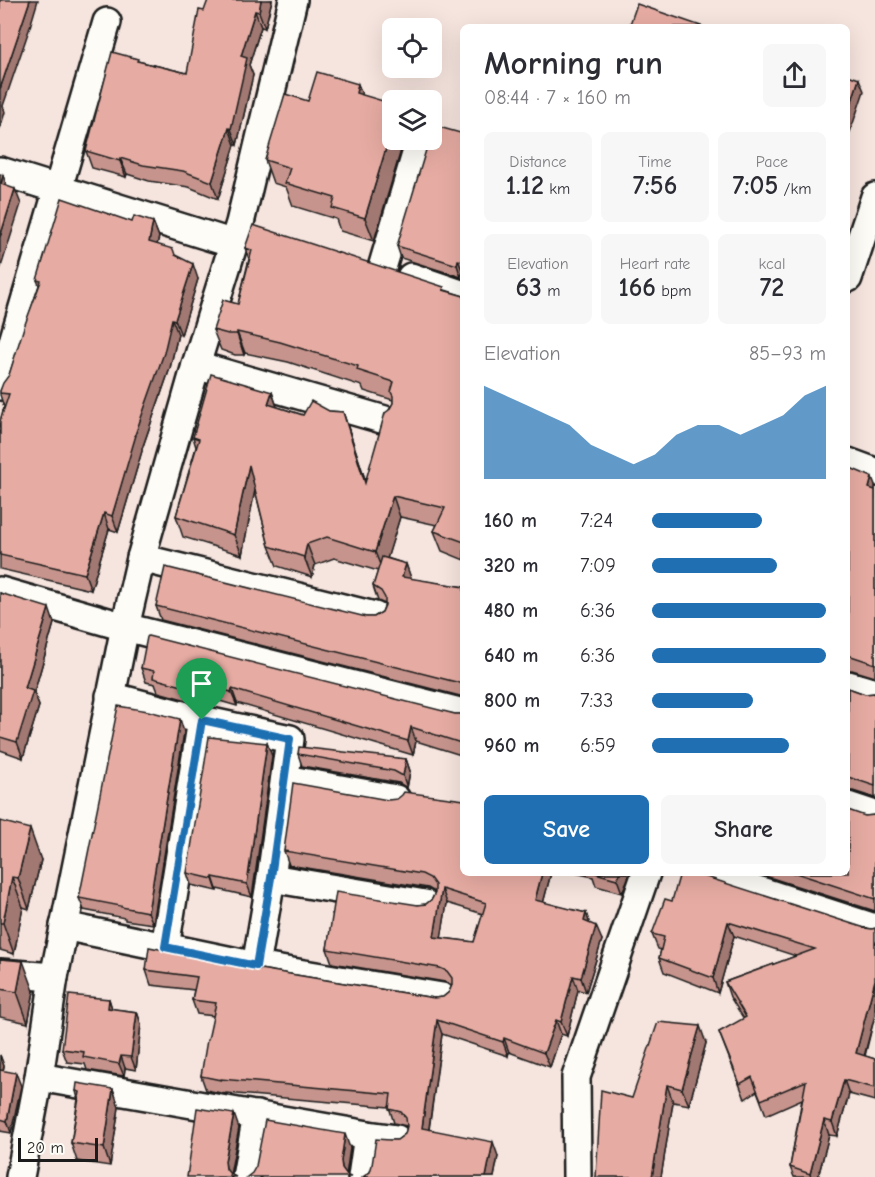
<!DOCTYPE html>
<html lang="en">
<head>
<meta charset="utf-8">
<style>
	:root { --surface:#fff; --page:#f7f7f7; --text:#2b2b33; --muted:#7c7c81; --accent:#1f6fb2 }
	body { margin:0; font-family:"Comic Neue",sans-serif; background:var(--page); color:var(--text); height:100vh; display:flex; flex-direction:column; font-size:22px; white-space:nowrap }
	* { box-sizing:border-box; margin:0 }
	p { font-size:20px; color:var(--muted) }
	.icon { flex:none; width:33px; height:33px; fill:none; stroke:currentColor; stroke-width:2; stroke-linecap:round; stroke-linejoin:round }
	.map { position:relative; flex:1; overflow:hidden }
	.side { position:absolute; left:460px; top:24px; width:390px; height:852px; display:flex; flex-direction:column; background:var(--surface); border-radius:9px; box-shadow:0 6px 24px #0002 }
	.side>* { flex:none }
	.controls { position:absolute; left:382px; top:18px; display:grid; gap:12px }
	.controls a { display:grid; place-items:center; width:60px; height:60px; border-radius:9px; background:var(--surface); box-shadow:0 6px 24px #0002; font-size:30px }
	.scale { position:absolute; left:18px; bottom:15px; width:80px; box-sizing:border-box; padding-left:6px; border:3px solid #1c1c1c; border-top:0; font-size:16px; line-height:21px; white-space:nowrap; color:#1c1c1c; -webkit-text-stroke:4px #fdfcf7; paint-order:stroke }
	.pin { position:absolute; display:grid; place-items:center; width:51px; height:51px; color:#fff; margin:-62px -26px; border-radius:50% 50% 50% 0; rotate:-45deg; box-shadow:0 0 6px #0007 }
	.pin .icon { rotate:45deg }
	.round { display:grid; place-items:center; flex:none; width:63px; height:63px; border-radius:9px; background:var(--page) }
	.summary { display:flex; align-items:center; justify-content:space-between; height:102px; padding:0 24px }
	h1 { font-size:33px; font-weight:600; line-height:45px }
	.figures { display:grid; grid-template-columns:repeat(3,1fr); gap:9px; height:102px; padding:6px 24px }
	.figures div { display:grid; align-content:center; border-radius:9px; background:var(--page); text-align:center }
	.figures b { font-size:26px; font-weight:600 }
	.figures small { font-size:16px; font-weight:400 }
	.figures p { font-size:16px }
	.chart { height:168px; padding:12px 24px }
	.chart p { display:flex; justify-content:space-between }
	.chart svg { width:100%; height:108px; margin-top:6px; fill:var(--accent); opacity:.7 }
	.button { display:flex; gap:12px; margin-top:auto; padding:12px 24px }
	.button a { flex:1; height:69px; border-radius:9px; background:var(--accent); color:#fff; font-size:24px; font-weight:600; line-height:69px; text-align:center }
	.button a+a { background:var(--page); color:var(--text) }
	ul { padding:0 24px; list-style:none; font-size:20px }
	li { display:grid; grid-template-columns:96px 72px 1fr; align-items:center; height:45px }
	li i { height:15px; border-radius:8px; background:var(--accent) }
	.map>svg:first-child { display:block }
	.lines { fill:none; stroke-linecap:round; stroke-linejoin:round }
	.minor-casing { stroke:#1c1c1c; stroke-width:32 }
	.minor { stroke:#fdfcf7; stroke-width:27 }
	.wall { fill:#c6948c; stroke:#1c1c1c; stroke-width:1.5; fill-rule:evenodd }
	.shaded-wall { fill:#a17872; stroke:#1c1c1c; stroke-width:1.5 }
	.building { fill:#e6aca3; stroke:#1c1c1c; stroke-width:1.5; fill-rule:evenodd }
	.route-casing { stroke:#fff; stroke-width:12 }
	.route { stroke:#1f6fb2; stroke-width:8 }
</style>
</head>
<body>
<div class="map">
<svg width="875" height="1177" viewBox="0 0 875 1177">
	<rect width="100%" height="100%" fill="#f6e4de"/>
	<filter id="ink" filterUnits="userSpaceOnUse"><feTurbulence type="fractalNoise" baseFrequency=".0167" numOctaves="2"/><feDisplacementMap in="SourceGraphic" scale="12" xChannelSelector="R" yChannelSelector="G"/><feConvolveMatrix kernelMatrix="1 2 1 2 8 2 1 2 1" color-interpolation-filters="sRGB"/></filter>
	<g filter="url(#ink)">
		<g class="lines">
			<!-- minor casing -->
			<g class="minor-casing">
				<g id="minor">
					<polyline points="0,171 234,244"/>
					<polyline points="382,268 419,144"/>
					<polyline points="411,277 464,295"/>
					<polyline points="848,278 875,197"/>
					<polyline points="196,365 385,420"/>
					<polyline points="0,386 107,22"/>
					<polyline points="848,462 875,472"/>
					<polyline points="141,558 375,616"/>
					<polyline points="0,591 125,627 464,713"/>
					<polyline points="848,685 875,693"/>
					<polyline points="110,696 202,720 290,739 271,878 256,966"/>
					<polyline points="285,779 396,799"/>
					<polyline points="848,806 875,815"/>
					<polyline points="705,873 875,928"/>
					<polyline points="271,878 425,904"/>
					<polyline points="64,926 256,966 442,997"/>
					<polyline points="165,947 202,720"/>
					<polyline points="0,973 54,977"/>
					<polyline points="39,1077 368,1135 397,1139"/>
					<polyline points="20,1177 39,1077 54,977 125,627 141,558 196,365 240,223 293,0"/>
					<polyline points="246,1177 257,1115"/>
					<polyline points="362,1177 368,1135"/>
					<polyline points="577,1177 576,1077 646,873"/>
				</g>
			</g>
			<!-- minor -->
			<use href="#minor" class="minor"/>
		</g>
		<!-- wall -->
		<g class="wall">
			<polygon points="272,0 265,28 261,27 249,65 253,75 237,145 235,145 218,199 189,187 149,181 127,174 126,177 92,168 86,151 138,61 187,73 204,11"/>
			<polygon points="362,95 404,140 374,241 340,231 336,219 293,206 286,187 273,183 265,160 308,101"/>
			<polygon points="464,134 464,272 463,272 461,277 401,258 397,246"/>
			<polygon points="132,222 153,222 159,237 157,244 175,256 198,279 181,335 178,334 170,368 142,449 142,451 118,532 109,529 91,590 0,569 0,421 4,407 0,395 0,391 9,375 39,285 37,280"/>
			<polygon points="245,248 445,290 464,296 464,560 442,551 434,531 437,525 400,517 387,558 406,564 411,579 464,587 464,697 161,620 156,606 366,617 374,617 382,612 385,604 378,601 373,586 378,571 334,558 315,565 312,577 277,566 269,546 255,490 242,555 183,537 176,516 196,447 193,437 272,392 277,407 303,415 329,411 343,412 366,482 389,410 393,403 393,400 364,391 362,386 288,362 245,353 244,355 235,355 221,350 213,330 238,304 249,259"/>
			<polygon points="848,467 875,485 875,677 852,670 848,670"/>
			<polygon points="0,593 54,623 34,693 39,706 23,758 0,750"/>
			<polygon points="141,668 455,714 464,714 464,756 416,741 413,755 237,703 237,706 199,695 198,703 158,692 155,684 146,682"/>
			<polygon points="848,688 865,694 875,693 875,798 853,791 848,791"/>
			<polygon points="184,732 153,924 125,920 125,918 84,910 79,898"/>
			<polygon points="267,743 272,756 252,897 217,889 217,891 191,885 187,873"/>
			<polygon points="298,754 406,759 410,771 407,788 399,783 302,766"/>
			<path d="M388 800 551 873 543 903 586 913 589 923 602 940 586 992 578 990 567 1036 561 1034 550 1067 509 1052 508 1056 442 1034 429 1130 498 1156 494 1177H363L370 1172 390 1140H397L405 1134 407 1127 406 1126 394 1123 389 1107 226 1093V1094L206 1090 201 1076 214 1016 197 1014 192 1000 194 990 151 985 146 970 248 967 434 998 443 997 449 992 452 985 445 982 332 963 327 949 333 916 332 914 426 904 432 899 435 892 428 888 289 865 284 851ZM447 903 483 914 474 942 441 938Z"/>
			<polygon points="875,815 875,911 756,873 848,873 865,816"/>
			<polygon points="0,821 41,860 29,909 23,907 14,954 0,950"/>
			<polygon points="575,873 630,873 622,893 596,886 593,877"/>
			<polygon points="672,901 872,929 875,1015 865,1056 875,1059 875,1101 849,1094 837,1136 829,1135 818,1177 794,1177 790,1167 802,1099 766,1115 757,1091 745,1099 719,1032 744,1019 730,997 725,982 796,956 734,936 718,993 664,972 659,958 661,950 658,949 652,934"/>
			<polygon points="0,959 34,991 28,1023 0,1017"/>
			<polygon points="109,999 112,1009 137,1012 141,1024 136,1070 125,1068 124,1076 87,1070 85,1064 67,1062 62,1049"/>
			<polygon points="706,1043 689,1105 673,1102 661,1177 596,1177 632,1098"/>
			<polygon points="0,1055 4,1066 3,1071 21,1086 11,1133 0,1131"/>
			<polygon points="113,1089 119,1107 110,1166 77,1161 71,1143 78,1099 76,1091"/>
		</g>
		<!-- shaded-wall -->
		<g class="shaded-wall">
			<polygon points="30,0 38,0 29,30 3,106 5,112 0,129 0,89"/>
			<polygon points="261,0 272,0 265,28 259,12"/>
			<polygon points="255,11 261,27 249,65 253,75 237,145 231,129 241,56"/>
			<polygon points="859,79 864,91 848,138 848,113"/>
			<polygon points="358,84 367,108 356,93"/>
			<polygon points="393,125 393,140 404,140 374,241 365,218"/>
			<polygon points="229,128 235,145 218,199 212,182"/>
			<polygon points="120,158 127,174 126,177 120,161"/>
			<polygon points="3,175 8,190 1,184"/>
			<polygon points="15,189 21,204 0,270 0,237"/>
			<polygon points="153,222 159,237 154,257 149,242"/>
			<polygon points="458,260 463,272 461,277 457,265"/>
			<polygon points="193,264 198,279 181,335 175,320"/>
			<polygon points="172,319 178,334 170,368 142,449 142,451 118,532 112,516 135,435"/>
			<polygon points="237,332 245,353 244,355 237,334"/>
			<polygon points="272,392 279,413 268,404"/>
			<polygon points="343,412 350,433 373,504 365,483"/>
			<polygon points="249,465 256,485 242,555 234,535"/>
			<polygon points="872,477 875,485 875,499 869,488"/>
			<polygon points="393,496 400,517 383,572 375,552"/>
			<polygon points="104,513 109,529 91,590 85,574"/>
			<polygon points="307,544 315,565 312,577 304,557"/>
			<polygon points="406,564 411,578 407,591 402,577"/>
			<polygon points="49,608 54,623 34,693 39,706 23,758 17,742 25,688"/>
			<polygon points="194,681 199,695 198,703 193,689"/>
			<polygon points="232,689 237,703 237,706 231,692"/>
			<polygon points="180,719 184,732 153,924 148,912"/>
			<polygon points="411,727 416,741 413,755 408,741"/>
			<polygon points="267,743 272,756 252,897 247,884"/>
			<polygon points="406,759 410,771 407,788 403,776"/>
			<polygon points="30,829 41,860 29,909 18,878"/>
			<polygon points="542,873 551,873 540,915 535,900"/>
			<polygon points="620,873 630,873 622,893 617,879"/>
			<polygon points="12,877 23,907 14,954 3,923"/>
			<polygon points="213,877 217,889 217,891 213,879"/>
			<polygon points="442,889 447,903 439,951 434,937"/>
			<polygon points="586,913 591,927 584,921"/>
			<polygon points="728,922 734,936 718,993 713,978"/>
			<polygon points="596,926 602,940 586,992 581,978"/>
			<polygon points="23,961 34,991 28,1023 17,992"/>
			<polygon points="573,976 578,990 567,1036 561,1022"/>
			<polygon points="875,980 875,1015 861,1068 856,1053"/>
			<polygon points="109,999 113,1012 108,1008"/>
			<polygon points="137,1012 141,1024 136,1070 131,1057"/>
			<polygon points="437,1020 442,1034 427,1142 422,1128"/>
			<polygon points="556,1020 561,1034 550,1067 544,1053"/>
			<polygon points="700,1026 706,1043 689,1105 682,1089"/>
			<polygon points="504,1038 509,1052 508,1056 503,1042"/>
			<polygon points="0,1055 4,1066 1,1081 0,1080"/>
			<polygon points="121,1056 125,1068 124,1076 119,1064"/>
			<polygon points="16,1073 21,1086 11,1133 7,1121"/>
			<polygon points="844,1080 849,1094 837,1136 832,1122"/>
			<polygon points="667,1085 673,1102 661,1177 652,1177"/>
			<polygon points="113,1089 119,1107 110,1166 104,1148"/>
			<polygon points="234,1114 239,1128 230,1175 226,1169 225,1161"/>
			<polygon points="824,1120 829,1135 818,1177 811,1177 810,1174"/>
			<polygon points="345,1134 350,1148 346,1175 342,1168 341,1161"/>
			<polygon points="493,1142 498,1156 494,1177 486,1177"/>
		</g>
		<!-- building -->
		<g class="building">
			<polygon points="0,0 30,0 0,89"/>
			<polygon points="208,0 261,0 259,12 255,11 241,56 247,58 231,129 229,128 212,182 183,171 143,165 120,158 120,161 86,151 112,52 138,59 137,61 187,73 199,10 204,11"/>
			<polygon points="637,4 695,24 704,27 629,27"/>
			<polygon points="317,72 358,84 356,93 393,104 393,125 365,218 332,208 335,198 285,183 290,168 265,160 285,94 308,101"/>
			<polygon points="848,75 859,79 848,113"/>
			<polygon points="432,125 464,134 464,261 458,260 457,265 397,246 429,140 432,140"/>
			<polygon points="0,174 3,175 1,184 15,189 0,237"/>
			<polygon points="62,198 132,222 134,216 153,222 149,242 173,249 175,255 193,264 175,320 172,319 164,353 135,435 136,435 112,516 104,513 85,574 0,555 0,421 9,394 0,393 0,391 3,383 9,375 24,327 41,281 37,280"/>
			<polygon points="253,225 444,287 443,290 464,296 464,542 434,531 445,508 393,496 375,552 327,537 307,544 304,557 269,546 249,465 234,535 176,516 199,439 193,437 211,374 272,392 268,404 303,415 311,401 329,411 343,412 365,483 385,413 389,410 393,403 393,396 391,392 394,382 357,370 358,366 280,342 237,332 237,334 228,334 213,330 223,300 238,304 252,250 245,248"/>
			<polygon points="848,467 872,477 869,488 875,490 875,664 848,655"/>
			<polygon points="382,557 406,564 402,577 464,587 464,684 156,606 165,567 366,617 374,617 382,612 385,605 385,598 381,591 373,586"/>
			<polygon points="0,593 49,608 25,688 33,691 17,742 0,737"/>
			<polygon points="148,636 455,714 464,714 464,744 411,727 408,741 232,689 231,692 194,681 193,689 153,678 154,671 141,668 147,637"/>
			<polygon points="848,688 865,694 875,693 875,786 848,777"/>
			<polygon points="118,706 148,711 180,719 148,912 121,907 121,906 79,898"/>
			<polygon points="209,737 267,743 247,884 213,877 213,879 187,873"/>
			<polygon points="299,747 406,759 403,776 394,771 298,754"/>
			<path d="M293 783 388 800 397 799 402 795 404 792 464 800V873H542L535 900 586 913 584 921 596 926 581 978 573 976 561 1022 556 1020 544 1053 504 1038 503 1042 437 1020 422 1128 493 1142 486 1177H363L370 1172 372 1165 376 1139 390 1140H397L405 1134 407 1126 406 1118 401 1112 389 1109 391 1094 221 1079V1080L201 1076 207 1040H208L216 1003 192 1000 197 977 146 970 149 947 248 967 434 998 443 997 449 992 452 985V978L447 971 440 968 327 949 336 892 418 905 426 904 432 899 435 893V885L430 878 422 874 284 851ZM442 889 486 903 474 942 434 937Z"/>
			<polygon points="848,810 865,816 875,815 875,899 796,873 848,873"/>
			<polygon points="0,821 30,829 18,878 12,877 3,923 0,923"/>
			<polygon points="595,873 620,873 617,879"/>
			<polygon points="680,873 694,873 865,928 872,929 875,928 875,980 856,1053 875,1059 875,1088 844,1080 832,1122 824,1120 810,1174 790,1167 806,1081 761,1100 752,1077 740,1084 719,1032 746,1017 725,982 815,949 728,922 713,978 659,958 664,937 652,934 665,899 672,901"/>
			<polygon points="0,959 23,961 17,992 0,989"/>
			<polygon points="69,995 109,999 108,1008 137,1012 131,1057 121,1056 119,1064 83,1057 84,1052 62,1049"/>
			<polygon points="658,1022 700,1026 682,1089 667,1085 652,1177 596,1177 601,1090 632,1098"/>
			<polygon points="0,1070 16,1073 7,1121 0,1119"/>
			<polygon points="77,1083 113,1089 104,1148 71,1143 80,1092 76,1091"/>
			<polygon points="197,1108 234,1114 225,1161 226,1169 230,1174 236,1177 187,1177"/>
			<polygon points="265,1120 345,1134 341,1161 342,1168 348,1176 351,1177 247,1177 252,1173 256,1166"/>
		</g>
	</g>
	<g class="lines" filter="url(#ink)">
		<!-- route casing -->
		<g class="route-casing">
			<polygon id="route" points="202,720 290,739 271,878 256,966 165,947"/>
		</g>
		<!-- route -->
		<use href="#route" class="route"/>
	</g>
</svg>
<div class="controls">
<a><svg class="icon" aria-label="locate" viewBox="0 0 24 24"><circle cx="12" cy="12" r="6"/><path d="M12 2v4M12 18v4M2 12h4M18 12h4"/></svg></a>
<a><svg class="icon" aria-label="layers" viewBox="0 0 24 24"><path d="M12 4l9 5-9 5-9-5zM3 14l9 5 9-5"/></svg></a>
</div>
<div class="scale">20 m</div>
<div class="pin" style="left:202px;top:720px;background:#1e9e55"><svg class="icon" aria-label="arrive" viewBox="0 0 24 24"><path d="M6 21V4h12l-3 4 3 4H6"/></svg></div>
<section class="side">
<div class="summary"><div><h1>Morning run</h1><p>08:44 · 7 × 160 m</p></div><a class="round"><svg class="icon" aria-label="share" viewBox="0 0 24 24"><path d="M12 15V3M7 8l5-5 5 5M5 13v7h14v-7"/></svg></a></div>
<div class="figures">
<div><p>Distance</p><b>1.12<small> km</small></b></div>
<div><p>Time</p><b>7:56</b></div>
<div><p>Pace</p><b>7:05<small> /km</small></b></div>
</div>
<div class="figures">
<div><p>Elevation</p><b>63<small> m</small></b></div>
<div><p>Heart rate</p><b>166<small> bpm</small></b></div>
<div><p>kcal</p><b>72</b></div>
</div>
<div class="chart"><p><span>Elevation</span>85–93 m</p>
<svg viewBox="0 0 160 44" preserveAspectRatio="none"><path d="M0 44V6L10 10L20 14L30 18L40 22L50 30L60 34L70 38L80 34L90 26L100 22L110 22L120 26L130 22L140 18L150 10L160 6V44z"/></svg>
</div>
<ul>
<li><b>160 m</b>7:24<i style="width:63%"></i></li>
<li><b>320 m</b>7:09<i style="width:72%"></i></li>
<li><b>480 m</b>6:36<i style="width:100%"></i></li>
<li><b>640 m</b>6:36<i style="width:100%"></i></li>
<li><b>800 m</b>7:33<i style="width:58%"></i></li>
<li><b>960 m</b>6:59<i style="width:79%"></i></li>
</ul>
<div class="button"><a>Save</a><a>Share</a></div>
</section>
</div>
</body>
</html>
